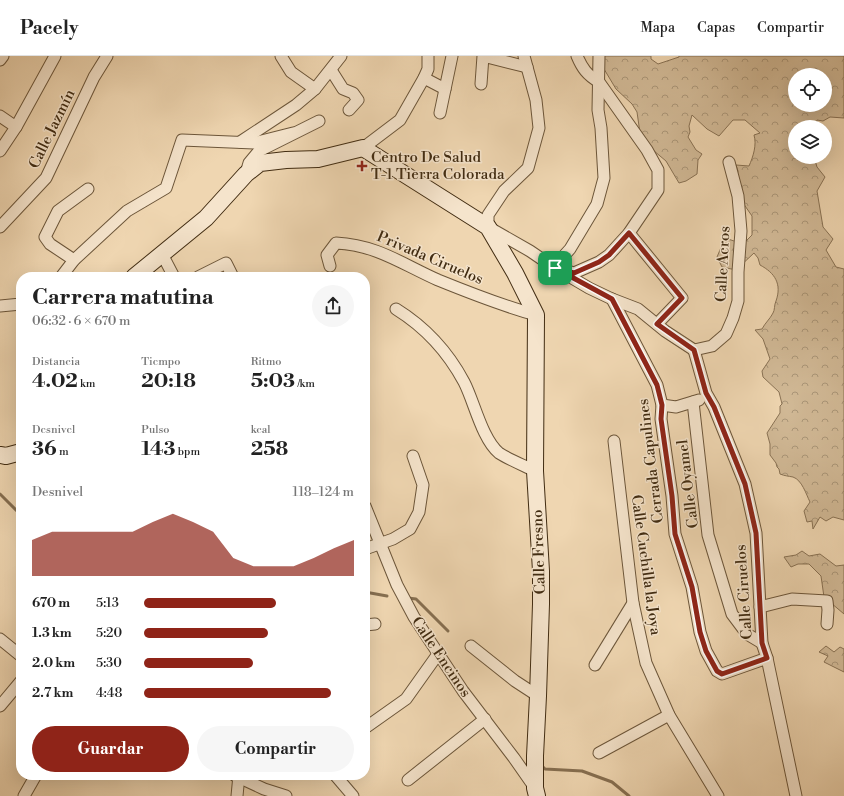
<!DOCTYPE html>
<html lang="es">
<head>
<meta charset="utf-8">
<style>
	:root { --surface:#fff; --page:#f6f6f6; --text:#222; --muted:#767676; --line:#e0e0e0; --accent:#8f2418 }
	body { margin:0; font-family:"Libre Bodoni",serif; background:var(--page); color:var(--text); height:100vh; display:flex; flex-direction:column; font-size:15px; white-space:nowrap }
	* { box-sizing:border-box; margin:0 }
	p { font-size:13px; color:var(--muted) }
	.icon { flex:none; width:22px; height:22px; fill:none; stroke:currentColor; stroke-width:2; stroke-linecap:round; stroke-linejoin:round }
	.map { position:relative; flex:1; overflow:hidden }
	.details { position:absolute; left:16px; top:216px; width:354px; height:508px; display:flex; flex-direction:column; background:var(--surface); border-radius:16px; box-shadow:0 4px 16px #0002 }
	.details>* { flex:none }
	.buttons { position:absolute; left:788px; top:12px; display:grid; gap:8px }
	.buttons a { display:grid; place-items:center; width:44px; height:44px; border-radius:50%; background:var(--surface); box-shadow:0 4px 16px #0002; font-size:20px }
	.pin { position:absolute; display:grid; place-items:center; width:34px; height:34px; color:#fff; margin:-17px; border-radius:8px; box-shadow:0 2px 6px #0006 }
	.round { display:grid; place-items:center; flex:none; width:42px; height:42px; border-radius:21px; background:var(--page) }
	.head { display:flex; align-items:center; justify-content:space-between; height:68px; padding:0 16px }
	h1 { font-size:22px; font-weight:800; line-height:30px }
	.metrics { display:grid; grid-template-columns:repeat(3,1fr); gap:6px; height:68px; padding:4px 16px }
	.metrics div { display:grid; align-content:center }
	.metrics b { font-size:20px; font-weight:800 }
	.metrics small { font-size:11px; font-weight:400 }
	.metrics p { font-size:11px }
	.chart { height:112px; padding:8px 16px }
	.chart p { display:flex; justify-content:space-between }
	.chart svg { width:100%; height:72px; margin-top:4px; fill:var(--accent); opacity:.7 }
	.primary-button { display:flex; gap:8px; margin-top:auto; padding:8px 16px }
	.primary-button a { flex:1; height:46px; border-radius:24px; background:var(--accent); color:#fff; font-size:16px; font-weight:800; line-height:46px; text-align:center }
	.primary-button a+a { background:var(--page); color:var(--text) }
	ul { padding:0 16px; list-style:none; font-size:13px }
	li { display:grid; grid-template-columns:64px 48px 1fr; align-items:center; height:30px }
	li i { height:10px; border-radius:5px; background:var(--accent) }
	header { display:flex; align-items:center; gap:24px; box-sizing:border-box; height:56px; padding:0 20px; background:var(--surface); border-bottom:1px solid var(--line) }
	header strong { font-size:19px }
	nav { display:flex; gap:22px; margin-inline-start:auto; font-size:14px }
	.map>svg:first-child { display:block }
	.forest { fill:url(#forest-crowns); stroke:#897254; fill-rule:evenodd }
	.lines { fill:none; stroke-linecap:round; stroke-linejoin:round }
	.stream { stroke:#866f51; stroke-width:3 }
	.street-casing { stroke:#6c563a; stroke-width:13 }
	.secondary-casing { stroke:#412c12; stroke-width:18 }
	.street { stroke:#f5e4cc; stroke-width:11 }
	.secondary { stroke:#f5e4cc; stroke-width:16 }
	.route-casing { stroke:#fff; stroke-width:8 }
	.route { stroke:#8f2418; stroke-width:5 }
	.poi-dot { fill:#8f2418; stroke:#f5e4cc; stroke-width:1.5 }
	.labels { text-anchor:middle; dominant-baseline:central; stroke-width:3; stroke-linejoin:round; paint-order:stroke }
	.street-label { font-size:15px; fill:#412c12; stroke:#f5e4cc }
	.poi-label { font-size:15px; fill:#412c12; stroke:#f5e4cc; text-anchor:start }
</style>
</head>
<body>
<header>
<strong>Pacely</strong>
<nav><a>Mapa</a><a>Capas</a><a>Compartir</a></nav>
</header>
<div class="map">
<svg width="844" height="740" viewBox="0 0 844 740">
	<defs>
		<pattern id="forest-crowns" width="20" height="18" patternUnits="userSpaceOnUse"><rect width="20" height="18" fill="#d1b996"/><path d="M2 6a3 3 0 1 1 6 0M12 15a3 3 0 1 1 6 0" fill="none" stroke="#ab9779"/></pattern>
	</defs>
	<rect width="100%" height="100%" fill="#efd6b1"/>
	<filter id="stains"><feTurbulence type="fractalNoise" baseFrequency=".005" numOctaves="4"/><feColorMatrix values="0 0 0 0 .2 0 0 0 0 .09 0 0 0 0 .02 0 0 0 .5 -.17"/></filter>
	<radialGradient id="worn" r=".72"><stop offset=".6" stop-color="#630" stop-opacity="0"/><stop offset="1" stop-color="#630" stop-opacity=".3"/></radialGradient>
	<!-- forest -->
	<g class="forest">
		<path d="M595 0H651V3L658 8 679 1V0H844V62L830 61 823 65 817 64 816 71H795V101H814L817 111 825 121 817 135 823 171 833 183 826 194 836 211 844 213V464L833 461 826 465 820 461 813 473 812 465 807 466 804 455 810 446C806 438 802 424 793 421 788 420 785 420 780 418L779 413 777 411 776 407 770 399V388L767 377 780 357V350L782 348 779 336 763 321 762 315 770 303 763 283 755 274 762 273C765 267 770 263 773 257 775 254 774 249 776 245 782 228 775 217 760 209L758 202 754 197 736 214 722 211 717 201 725 182 743 188 752 179V160L743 147 737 120 738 115 736 109 749 110C753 101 757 89 754 79L760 77 745 64H733L719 80 707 73 692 59 689 70 690 76 688 81 696 94 702 98 698 104 697 118 686 125 679 127 666 105 641 84 637 56 632 48 616 33 598 3ZM795 19H825V49H795Z"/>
		<polygon points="802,495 809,500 820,498 836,510 844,509 844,558 824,541 821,520 809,508 798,508 791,511 784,501 796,499"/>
		<polygon points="826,590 834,596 840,591 844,593 844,616 824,606 828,600 819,596"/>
	</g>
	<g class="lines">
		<!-- stream -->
		<g class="stream">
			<polyline points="0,438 21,459"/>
			<polyline points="365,536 387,540"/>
			<polyline points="408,542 416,543 448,575"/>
			<polyline points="543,711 545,713 582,715 612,726 629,740"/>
		</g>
		<!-- street casing -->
		<g class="street-casing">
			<g id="street">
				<polyline points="281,0 291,16 315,33"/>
				<polyline points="524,0 536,44 539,72 528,112 504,135 488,159 488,171 530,195 555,212 589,232 612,243 638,253 665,275 694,294"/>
				<polyline points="0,4 3,0"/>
				<polyline points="331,14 343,33 353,37 358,44 349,54"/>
				<polyline points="424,22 445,33"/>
				<polyline points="481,28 483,0 527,11"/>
				<polyline points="440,57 452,0"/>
				<polyline points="0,60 16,71"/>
				<polyline points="240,86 296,49 315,33 341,0"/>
				<polyline points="363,92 400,64 424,22 428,13 428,0"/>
				<polyline points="0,95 16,71 55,0"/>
				<polyline points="246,117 249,107 259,95 319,65"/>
				<polyline points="0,171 46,122 94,21 107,0"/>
				<polyline points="629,177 682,242 657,268"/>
				<polyline points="162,198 174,221"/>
				<polyline points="74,204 50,188 45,181 58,155 88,133"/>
				<path d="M330 210 327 199 336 187C377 189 402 208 438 224 470 237 503 250 536 259"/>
				<polyline points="555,212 560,204 570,193 597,148 604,122 601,72 598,54 599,0"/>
				<path d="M564 214 574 217 599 206 609 199 629 177 658 134V114L647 94 599 26C587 19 582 12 577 0"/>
				<polyline points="61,221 74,204 127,155 166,132 182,84 254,87 293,77"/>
				<polyline points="198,221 226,207 233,221"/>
				<polyline points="612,243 657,329 662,349 661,363 672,440 675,478 692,531 700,576 706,595 717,615 722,618 767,602"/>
				<polyline points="0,250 21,248"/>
				<path d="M396 253C425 271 448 296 464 326 474 345 482 383 499 397 508 403 525 410 535 415"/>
				<polyline points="694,294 706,337 714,351 745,428 756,477 762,587 767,602 796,740"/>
				<polyline points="694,294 712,290 726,278 733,262 738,245 738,216 741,175 738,140 729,106"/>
				<polyline points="693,346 708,479 732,558 747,578 762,587"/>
				<polyline points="662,349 676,351 699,344"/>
				<polyline points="614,385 633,547 646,607 669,659 718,740"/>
				<polyline points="365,450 397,529 414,561 463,635 514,702 535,732"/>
				<polyline points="365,493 393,483 410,473 419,456 423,429 413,400"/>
				<polyline points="760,551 792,543 827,545 828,554 827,568"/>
				<polyline points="365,569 375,568"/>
				<polyline points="0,583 21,600"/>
				<polyline points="471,590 515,625 538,640"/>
				<polyline points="595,609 633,547"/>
				<polyline points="0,650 21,625"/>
				<polyline points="365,672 406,643 438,598"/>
				<polyline points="599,697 669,659"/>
				<polyline points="234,719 264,733 286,740"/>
				<polyline points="335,719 353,740"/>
				<polyline points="408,724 485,663"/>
				<polyline points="24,740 36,719"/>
				<polyline points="237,740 239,719"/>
			</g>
		</g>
		<!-- secondary casing -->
		<g class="secondary-casing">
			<g id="secondary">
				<polyline points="134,221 206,162 246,118 260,107 286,104 318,103 363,92 488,171 515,217 536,259 535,415 541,515 541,548 538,640 535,700 535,732 537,740"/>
				<polyline points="0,399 6,400 21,396"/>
			</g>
		</g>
		<!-- street -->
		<use href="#street" class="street"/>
		<!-- secondary -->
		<use href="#secondary" class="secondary"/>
	</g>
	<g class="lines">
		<!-- route casing -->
		<g class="route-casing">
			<polygon id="route" points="629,177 682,242 657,268 694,294 706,337 714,351 745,428 756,477 762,587 767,602 722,618 717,615 706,595 700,576 692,531 675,478 672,440 661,363 662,349 657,329 612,243 555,212 574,217 599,206 609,199"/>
		</g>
		<!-- route -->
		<use href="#route" class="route"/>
	</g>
	<!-- markers -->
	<path class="poi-dot" d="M360 104h4v4h4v4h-4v4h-4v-4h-4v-4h4z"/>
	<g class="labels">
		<!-- street labels -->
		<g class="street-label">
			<text transform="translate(52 73) rotate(-64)">Calle Jazmín</text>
			<text transform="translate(430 202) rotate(23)">Privada Ciruelos</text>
			<text transform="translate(723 208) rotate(-87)">Calle Acros</text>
			<text transform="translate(651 405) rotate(-97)">Cerrada Capulines</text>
			<text transform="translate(688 428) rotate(-97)">Calle Oyamel</text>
			<text transform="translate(539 496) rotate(-92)">Calle Fresno</text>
			<text transform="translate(646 509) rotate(82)">Calle Cuchilla la Joya</text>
			<text transform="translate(744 536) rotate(-94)">Calle Ciruelos</text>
			<text transform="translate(441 601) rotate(56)">Calle Encinos</text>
		</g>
		<!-- poi labels -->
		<g class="poi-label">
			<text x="371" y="101">Centro De Salud<tspan x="371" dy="17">T-1 Tierra Colorada</tspan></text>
		</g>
	</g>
	<rect width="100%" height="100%" filter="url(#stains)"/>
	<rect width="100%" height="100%" fill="url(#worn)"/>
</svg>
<div class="buttons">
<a><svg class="icon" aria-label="locate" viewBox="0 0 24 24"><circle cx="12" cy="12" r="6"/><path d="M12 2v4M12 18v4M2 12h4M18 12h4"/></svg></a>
<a><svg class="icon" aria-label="layers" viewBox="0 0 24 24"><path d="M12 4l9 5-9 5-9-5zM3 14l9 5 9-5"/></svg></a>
</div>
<div class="pin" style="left:555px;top:212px;background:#1e9e55"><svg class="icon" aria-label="arrive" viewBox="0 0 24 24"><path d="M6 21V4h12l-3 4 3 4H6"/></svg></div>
<section class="details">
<div class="head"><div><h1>Carrera matutina</h1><p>06:32 · 6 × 670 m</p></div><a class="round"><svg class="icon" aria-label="share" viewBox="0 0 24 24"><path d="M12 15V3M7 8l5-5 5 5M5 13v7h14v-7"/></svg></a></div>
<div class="metrics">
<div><p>Distancia</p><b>4.02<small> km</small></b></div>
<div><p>Tiempo</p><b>20:18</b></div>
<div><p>Ritmo</p><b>5:03<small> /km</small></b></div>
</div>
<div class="metrics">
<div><p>Desnivel</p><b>36<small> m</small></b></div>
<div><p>Pulso</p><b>143<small> bpm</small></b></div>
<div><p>kcal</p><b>258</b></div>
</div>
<div class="chart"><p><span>Desnivel</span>118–124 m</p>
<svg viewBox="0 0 160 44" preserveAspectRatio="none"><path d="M0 44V22L10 17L20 17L30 17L40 17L50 17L60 11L70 6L80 11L90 17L100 33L110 38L120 38L130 38L140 33L150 27L160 22V44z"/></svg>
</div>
<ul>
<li><b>670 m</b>5:13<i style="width:63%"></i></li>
<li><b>1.3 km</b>5:20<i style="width:59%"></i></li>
<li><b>2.0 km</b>5:30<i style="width:52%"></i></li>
<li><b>2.7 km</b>4:48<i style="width:89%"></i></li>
</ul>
<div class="primary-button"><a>Guardar</a><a>Compartir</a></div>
</section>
</div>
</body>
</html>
